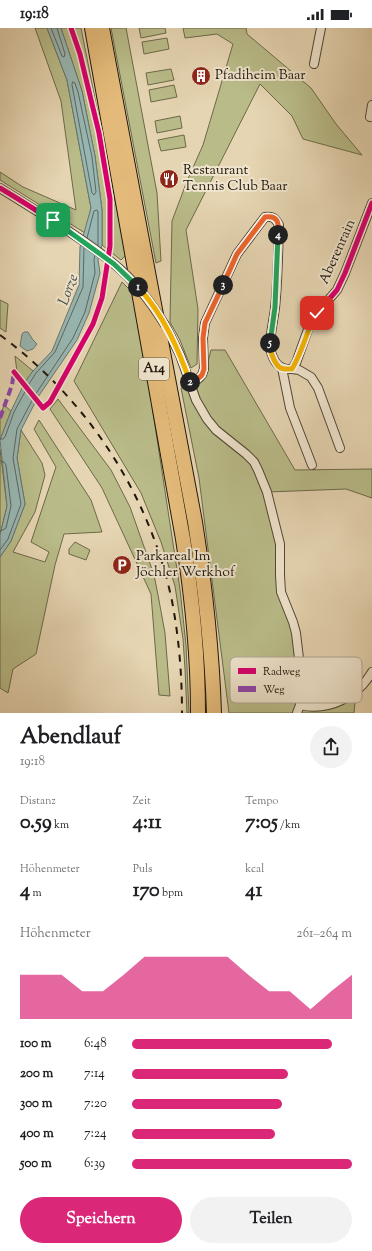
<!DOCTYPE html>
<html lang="de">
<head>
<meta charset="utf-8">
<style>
	:root { --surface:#fff; --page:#f2f2f2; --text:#202124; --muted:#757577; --accent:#db2777 }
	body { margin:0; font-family:"Sorts Mill Goudy",serif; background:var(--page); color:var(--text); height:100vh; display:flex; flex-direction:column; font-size:15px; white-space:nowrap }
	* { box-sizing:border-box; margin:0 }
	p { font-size:13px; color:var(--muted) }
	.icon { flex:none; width:22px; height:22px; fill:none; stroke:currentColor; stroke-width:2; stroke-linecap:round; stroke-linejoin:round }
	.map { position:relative; height:685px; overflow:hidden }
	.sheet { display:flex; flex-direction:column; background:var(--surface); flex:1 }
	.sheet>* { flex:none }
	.pin { position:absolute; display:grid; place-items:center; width:34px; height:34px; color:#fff; margin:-17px; border-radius:8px; box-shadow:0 2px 6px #0006 }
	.km { position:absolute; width:20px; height:20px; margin:-10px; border-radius:50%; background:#222; color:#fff; font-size:11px; line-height:20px; text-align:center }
	.round { display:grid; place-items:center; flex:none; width:42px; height:42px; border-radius:21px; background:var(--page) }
	.overview { display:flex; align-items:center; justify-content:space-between; height:68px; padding:0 20px }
	h1 { font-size:22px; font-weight:700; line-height:30px }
	.stats { display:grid; grid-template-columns:repeat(3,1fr); gap:6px; height:68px; padding:4px 20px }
	.stats div { display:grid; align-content:center }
	.stats b { font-size:20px; font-weight:700 }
	.stats small { font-size:11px; font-weight:400 }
	.stats p { font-size:11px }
	.chart { height:112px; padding:8px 20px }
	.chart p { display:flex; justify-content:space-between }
	.chart svg { width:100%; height:72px; margin-top:4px; fill:var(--accent); opacity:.7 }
	.primary-button { display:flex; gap:8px; margin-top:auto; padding:8px 20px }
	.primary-button a { flex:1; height:46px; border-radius:24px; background:var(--accent); color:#fff; font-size:16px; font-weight:700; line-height:46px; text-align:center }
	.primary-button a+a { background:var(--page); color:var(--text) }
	ul { padding:0 20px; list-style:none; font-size:13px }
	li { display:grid; grid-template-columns:64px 48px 1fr; align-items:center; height:30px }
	li i { height:10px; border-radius:5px; background:var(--accent) }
	.status { display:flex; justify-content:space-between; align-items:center; height:28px; padding:0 20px; background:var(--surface); direction:ltr }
	.status svg { height:11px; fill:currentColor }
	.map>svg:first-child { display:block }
	.green { fill:#b9bc89; stroke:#6c694a }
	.water { fill:#98b7b3; stroke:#687770 }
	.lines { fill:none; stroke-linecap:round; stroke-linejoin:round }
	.shore { stroke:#5c665f; stroke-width:1 }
	.street-casing { stroke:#514635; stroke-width:10 }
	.highway-casing { stroke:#1f160b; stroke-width:16 }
	.street { stroke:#efe4cd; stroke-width:8 }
	.highway { stroke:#e3ba79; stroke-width:14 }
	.rail { stroke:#1f160b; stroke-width:2; stroke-dasharray:7 7; stroke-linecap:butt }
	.street-bridge-casing { stroke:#514635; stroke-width:10; stroke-linecap:butt }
	.street-bridge { stroke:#efe4cd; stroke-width:8 }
	.quiet { stroke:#8e44ad; stroke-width:4; stroke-dasharray:8 4; stroke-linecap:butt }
	.cycleway-casing { stroke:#efe4cd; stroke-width:8 }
	.cycleway { stroke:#d6006c; stroke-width:5 }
	.split-1-casing { stroke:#fff; stroke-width:8 }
	.split-2-casing { stroke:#fff; stroke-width:8 }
	.split-3-casing { stroke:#fff; stroke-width:8 }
	.split-4-casing { stroke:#fff; stroke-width:8 }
	.split-5-casing { stroke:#fff; stroke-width:8 }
	.split-6-casing { stroke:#fff; stroke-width:8 }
	.split-1 { stroke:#22a559; stroke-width:5 }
	.split-2 { stroke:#f5b400; stroke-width:5 }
	.split-3 { stroke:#f0652b; stroke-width:5 }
	.split-4 { stroke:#f0652b; stroke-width:5 }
	.split-5 { stroke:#22a559; stroke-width:5 }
	.split-6 { stroke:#f5b400; stroke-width:5 }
	.labels { text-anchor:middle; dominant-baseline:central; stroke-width:4; stroke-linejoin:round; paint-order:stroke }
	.shield { fill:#efe4cd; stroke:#5d5445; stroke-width:1 }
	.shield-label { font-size:13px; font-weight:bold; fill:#1f160b }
	.poi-label { font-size:14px; fill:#1f160b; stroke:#efe4cd; text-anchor:start }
	.street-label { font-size:14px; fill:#1f160b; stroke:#efe4cd }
	.water-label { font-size:15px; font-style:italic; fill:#494e46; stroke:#efe4cd }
	.key { fill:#efe4cd; stroke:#b1a693; stroke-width:1 }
	.key-label { font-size:11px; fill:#1f160b }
</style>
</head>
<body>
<div class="status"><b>19:18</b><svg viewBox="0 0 49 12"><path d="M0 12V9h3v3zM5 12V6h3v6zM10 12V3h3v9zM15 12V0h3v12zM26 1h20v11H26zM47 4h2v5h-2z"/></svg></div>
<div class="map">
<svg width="372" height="685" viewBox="0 0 372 685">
	<rect width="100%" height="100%" fill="#e6d5b2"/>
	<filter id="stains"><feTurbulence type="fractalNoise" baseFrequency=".005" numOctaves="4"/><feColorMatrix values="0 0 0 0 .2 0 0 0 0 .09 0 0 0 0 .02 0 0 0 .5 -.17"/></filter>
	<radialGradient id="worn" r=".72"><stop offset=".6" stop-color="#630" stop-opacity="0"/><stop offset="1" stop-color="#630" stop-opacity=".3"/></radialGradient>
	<!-- green -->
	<g class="green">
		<polygon points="35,0 47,0 67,52 91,180 85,205 0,152 0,144 23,159 76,182 61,73"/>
		<polygon points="61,0 81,0 126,227 121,232 102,217 102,182 95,128 82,63"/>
		<polygon points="111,0 126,0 157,165 161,233 156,235"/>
		<polygon points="139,0 165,0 166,5 141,10"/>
		<polygon points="183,0 246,0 247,6 311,60 336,96 362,127 303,111 292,88 260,56 186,202 198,281 197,336 191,340 180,312 170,294 172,193 187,153 203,117 233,16 217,6 185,10"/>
		<polygon points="167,10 169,21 144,26 142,14"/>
		<polygon points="171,41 174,52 148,57 146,45"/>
		<polygon points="174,57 177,69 151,74 149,62"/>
		<polygon points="180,88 182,100 157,105 155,93"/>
		<polygon points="184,107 186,119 161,123 158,112"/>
		<polygon points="122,254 135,267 180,561 186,617 189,685 187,685 185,641 183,611 175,558 161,514 141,465 74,353"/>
		<polygon points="0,272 8,276 6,304 0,300"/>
		<polygon points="211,322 225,322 295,442 372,441 372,470 346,461 267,464 277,502 280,547 293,594 300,677 323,678 356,664 354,685 229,685 199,450 181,360 203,353"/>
		<polygon points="15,328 33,343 25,354 17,344"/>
		<polygon points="58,371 111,442 130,479 154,547 158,567 165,605 170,668 159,667 151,566 102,460 50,381"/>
		<polygon points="4,377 11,383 0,412 0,389"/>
		<polygon points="39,392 91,472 102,504 64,506 55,537 36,626 13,641 8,665 0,660 0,529 11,513 25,476 17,430 21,402 42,435 45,447 35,484 13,524 45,534 49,524 31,514 56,439 34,401"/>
		<polygon points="0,421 7,478 0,507"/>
		<polygon points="75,514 90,522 86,532 69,526 69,521"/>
	</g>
	<!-- water -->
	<g class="water">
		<polygon points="47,0 61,0 82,63 95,128 102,182 102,217 98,231 100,245 89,285 77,312 38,369 21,402 17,430 25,476 11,513 0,529 0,507 7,478 0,412 11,383 25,354 33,343 52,323 79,257 80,219 91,180 67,52"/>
		<polygon points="24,304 28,304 33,312 37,316 33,321 27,323 20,318 22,306"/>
	</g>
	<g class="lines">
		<!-- shore -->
		<g class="shore">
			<polyline points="51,0 62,28 64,29 65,26 57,0"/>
			<polygon points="73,54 75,55 78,64 92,129 96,164 94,167 92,165 72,57"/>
			<polyline points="87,210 94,183 97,182 98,184 98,217"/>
			<polyline points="0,411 3,411 5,409 14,384 29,356 36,345 55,324 83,259 84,220"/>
			<polyline points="0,433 4,434 6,437 11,478 6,500 3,502 0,503"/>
			<polyline points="0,522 8,511 21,476 13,430 17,401 35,367 73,310 85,284 95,245 94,232 95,227"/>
		</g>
		<!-- street casing -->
		<g class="street-casing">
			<g id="street">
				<polyline points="314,36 321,0"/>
				<polyline points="370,89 372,77"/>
				<polyline points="0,160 53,193"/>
				<polyline points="165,297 180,327 196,372 207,391 216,402 246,426 254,434 258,442 267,464 280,516 280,547 281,564 293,594 296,605 302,656 300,677 297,685"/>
				<polyline points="282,340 290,380 312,437"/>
				<polyline points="292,341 299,342 311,349 318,360 340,420"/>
				<path d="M190 354 198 351 202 347 204 341 203 310 205 295 237 226 265 189C273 188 275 190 279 197 278 224 278 253 275 280 274 289 269 313 270 320 273 333 278 342 292 341L296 335 310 296 317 285 337 262 345 245 372 175"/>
				<path d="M300 677C328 684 358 669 372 644"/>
			</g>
		</g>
		<!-- highway casing -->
		<g class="highway-casing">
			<g id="highway">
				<path d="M92 0 183 511C192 568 198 626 198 685"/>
				<path d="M102 0 195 494C205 558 212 621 214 685"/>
			</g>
		</g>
		<!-- street -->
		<use href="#street" class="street"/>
		<!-- highway -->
		<use href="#highway" class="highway"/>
		<!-- rail -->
		<path class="rail" d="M0 307C87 371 150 467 172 573 179 610 182 647 182 685"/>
		<!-- street-bridge casing -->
		<g class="street-bridge-casing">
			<path id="street-bridge" d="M53 193C73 206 95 220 114 236 135 253 151 274 165 297"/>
		</g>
		<!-- street-bridge -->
		<use href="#street-bridge" class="street-bridge"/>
		<!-- quiet -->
		<polyline class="quiet" points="0,390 12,357 14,344"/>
		<!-- cycleway casing -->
		<g class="cycleway-casing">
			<g id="cycleway">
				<path d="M0 160C27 176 53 193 79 210 97 222 114 235 129 250 155 276 173 308 186 342"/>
				<polyline points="14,344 43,380 50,374 93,296 102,270 110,218 110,171 99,105 80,26 71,0"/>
				<path d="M190 354 198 351 202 347 204 341 203 310 205 295 237 226 265 189C273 188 275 190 279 197 278 224 278 253 275 280 274 289 269 313 270 320 273 333 278 342 292 341L296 335 310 296 317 285 337 262 345 245 372 175"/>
			</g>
		</g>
		<!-- cycleway -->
		<use href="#cycleway" class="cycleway"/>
	</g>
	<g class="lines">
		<!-- split-1 casing -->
		<g class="split-1-casing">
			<polyline id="split-1" points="53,192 114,236 138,259"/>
		</g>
		<!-- split-2 casing -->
		<g class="split-2-casing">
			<path id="split-2" d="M138 259C163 286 178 320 190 354"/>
		</g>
		<!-- split-3 casing -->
		<g class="split-3-casing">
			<polyline id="split-3" points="190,354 194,354 202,347 204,341 203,310 205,295 223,257"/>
		</g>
		<!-- split-4 casing -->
		<g class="split-4-casing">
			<path id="split-4" d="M223 257 237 226 265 189C279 187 279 196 278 207"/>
		</g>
		<!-- split-5 casing -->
		<g class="split-5-casing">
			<polyline id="split-5" points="270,315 275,279 278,207"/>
		</g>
		<!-- split-6 casing -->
		<g class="split-6-casing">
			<path id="split-6" d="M270 315C269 322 274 334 279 339 283 342 287 341 292 341 303 323 306 303 317 285"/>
		</g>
		<!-- split-1 -->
		<use href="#split-1" class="split-1"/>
		<!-- split-2 -->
		<use href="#split-2" class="split-2"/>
		<!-- split-3 -->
		<use href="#split-3" class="split-3"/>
		<!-- split-4 -->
		<use href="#split-4" class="split-4"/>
		<!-- split-5 -->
		<use href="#split-5" class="split-5"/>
		<!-- split-6 -->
		<use href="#split-6" class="split-6"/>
	</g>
	<!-- icons -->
	<defs>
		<g id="building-disc" transform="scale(1)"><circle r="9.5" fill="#8f2418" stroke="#efe4cd"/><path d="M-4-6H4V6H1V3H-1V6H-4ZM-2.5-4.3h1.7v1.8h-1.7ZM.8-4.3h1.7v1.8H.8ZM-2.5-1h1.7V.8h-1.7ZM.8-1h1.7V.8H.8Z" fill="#fff"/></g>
		<g id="restaurant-disc" transform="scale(1)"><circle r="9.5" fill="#8f2418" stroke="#efe4cd"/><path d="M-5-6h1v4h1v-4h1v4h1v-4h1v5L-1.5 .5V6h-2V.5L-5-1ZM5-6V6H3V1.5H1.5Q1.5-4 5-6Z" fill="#fff"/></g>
		<g id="parking-disc" transform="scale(1)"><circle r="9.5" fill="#8f2418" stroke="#efe4cd"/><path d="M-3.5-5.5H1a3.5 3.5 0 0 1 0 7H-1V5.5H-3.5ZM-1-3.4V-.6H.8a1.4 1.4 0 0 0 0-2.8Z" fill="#fff"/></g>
	</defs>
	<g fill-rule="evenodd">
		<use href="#building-disc" x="201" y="48"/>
		<use href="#restaurant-disc" x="169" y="151"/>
		<use href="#parking-disc" x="122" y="537"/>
	</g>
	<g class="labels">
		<!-- shield labels -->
		<rect class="shield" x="139" y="330" width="30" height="22" rx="3"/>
		<g class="shield-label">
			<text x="154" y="341">A14</text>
		</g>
		<!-- poi labels -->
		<g class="poi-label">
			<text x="215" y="48">Pfadiheim Baar</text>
			<text x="183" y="143">Restaurant<tspan x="183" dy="16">Tennis Club Baar</tspan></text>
			<text x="136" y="529">Parkareal Im<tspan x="136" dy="16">Jöchler Werkhof</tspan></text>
		</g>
		<!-- street labels -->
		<g class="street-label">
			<text transform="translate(338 224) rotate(-66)">Aberenrain</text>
		</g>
		<!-- water labels -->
		<g class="water-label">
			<text transform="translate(69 262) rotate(-70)">Lorze</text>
		</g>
	</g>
	<!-- legend -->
	<rect x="230" y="629" width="132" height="46" rx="6" class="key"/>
	<rect x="238" y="640" width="18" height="6" fill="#d6006c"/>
	<rect x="238" y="658" width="18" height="6" fill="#8e44ad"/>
	<g class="key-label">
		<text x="263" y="647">Radweg</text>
		<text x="263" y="665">Weg</text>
	</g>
	<rect width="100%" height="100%" filter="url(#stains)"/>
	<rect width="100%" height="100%" fill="url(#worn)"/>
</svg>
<div class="pin" style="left:53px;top:192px;background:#1e9e55"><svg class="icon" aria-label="arrive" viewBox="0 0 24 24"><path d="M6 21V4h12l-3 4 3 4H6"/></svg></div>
<div class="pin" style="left:317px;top:285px;background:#d93025"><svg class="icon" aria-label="check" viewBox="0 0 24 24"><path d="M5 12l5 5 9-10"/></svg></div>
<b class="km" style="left:138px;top:259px">1</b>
<b class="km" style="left:190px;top:354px">2</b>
<b class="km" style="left:223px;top:257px">3</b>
<b class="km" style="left:278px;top:207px">4</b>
<b class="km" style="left:270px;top:315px">5</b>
</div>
<section class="sheet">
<div class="overview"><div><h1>Abendlauf</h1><p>19:18</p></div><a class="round"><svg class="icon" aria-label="share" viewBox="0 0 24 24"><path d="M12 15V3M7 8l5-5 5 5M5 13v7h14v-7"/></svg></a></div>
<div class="stats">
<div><p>Distanz</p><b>0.59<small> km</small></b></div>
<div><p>Zeit</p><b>4:11</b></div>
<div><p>Tempo</p><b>7:05<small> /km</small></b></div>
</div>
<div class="stats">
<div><p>Höhenmeter</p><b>4<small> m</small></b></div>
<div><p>Puls</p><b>170<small> bpm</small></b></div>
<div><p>kcal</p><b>41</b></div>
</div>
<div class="chart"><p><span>Höhenmeter</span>261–264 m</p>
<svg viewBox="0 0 160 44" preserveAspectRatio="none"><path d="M0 44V17L10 17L20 17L30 27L40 27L50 17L60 6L70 6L80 6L90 6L100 6L110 17L120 27L130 27L140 38L150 27L160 17V44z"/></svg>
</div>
<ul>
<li><b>100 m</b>6:48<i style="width:91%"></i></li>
<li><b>200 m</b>7:14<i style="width:71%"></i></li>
<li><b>300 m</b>7:20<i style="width:68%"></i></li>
<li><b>400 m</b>7:24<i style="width:65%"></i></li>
<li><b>500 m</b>6:39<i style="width:100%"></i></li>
</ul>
<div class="primary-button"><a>Speichern</a><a>Teilen</a></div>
</section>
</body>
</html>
